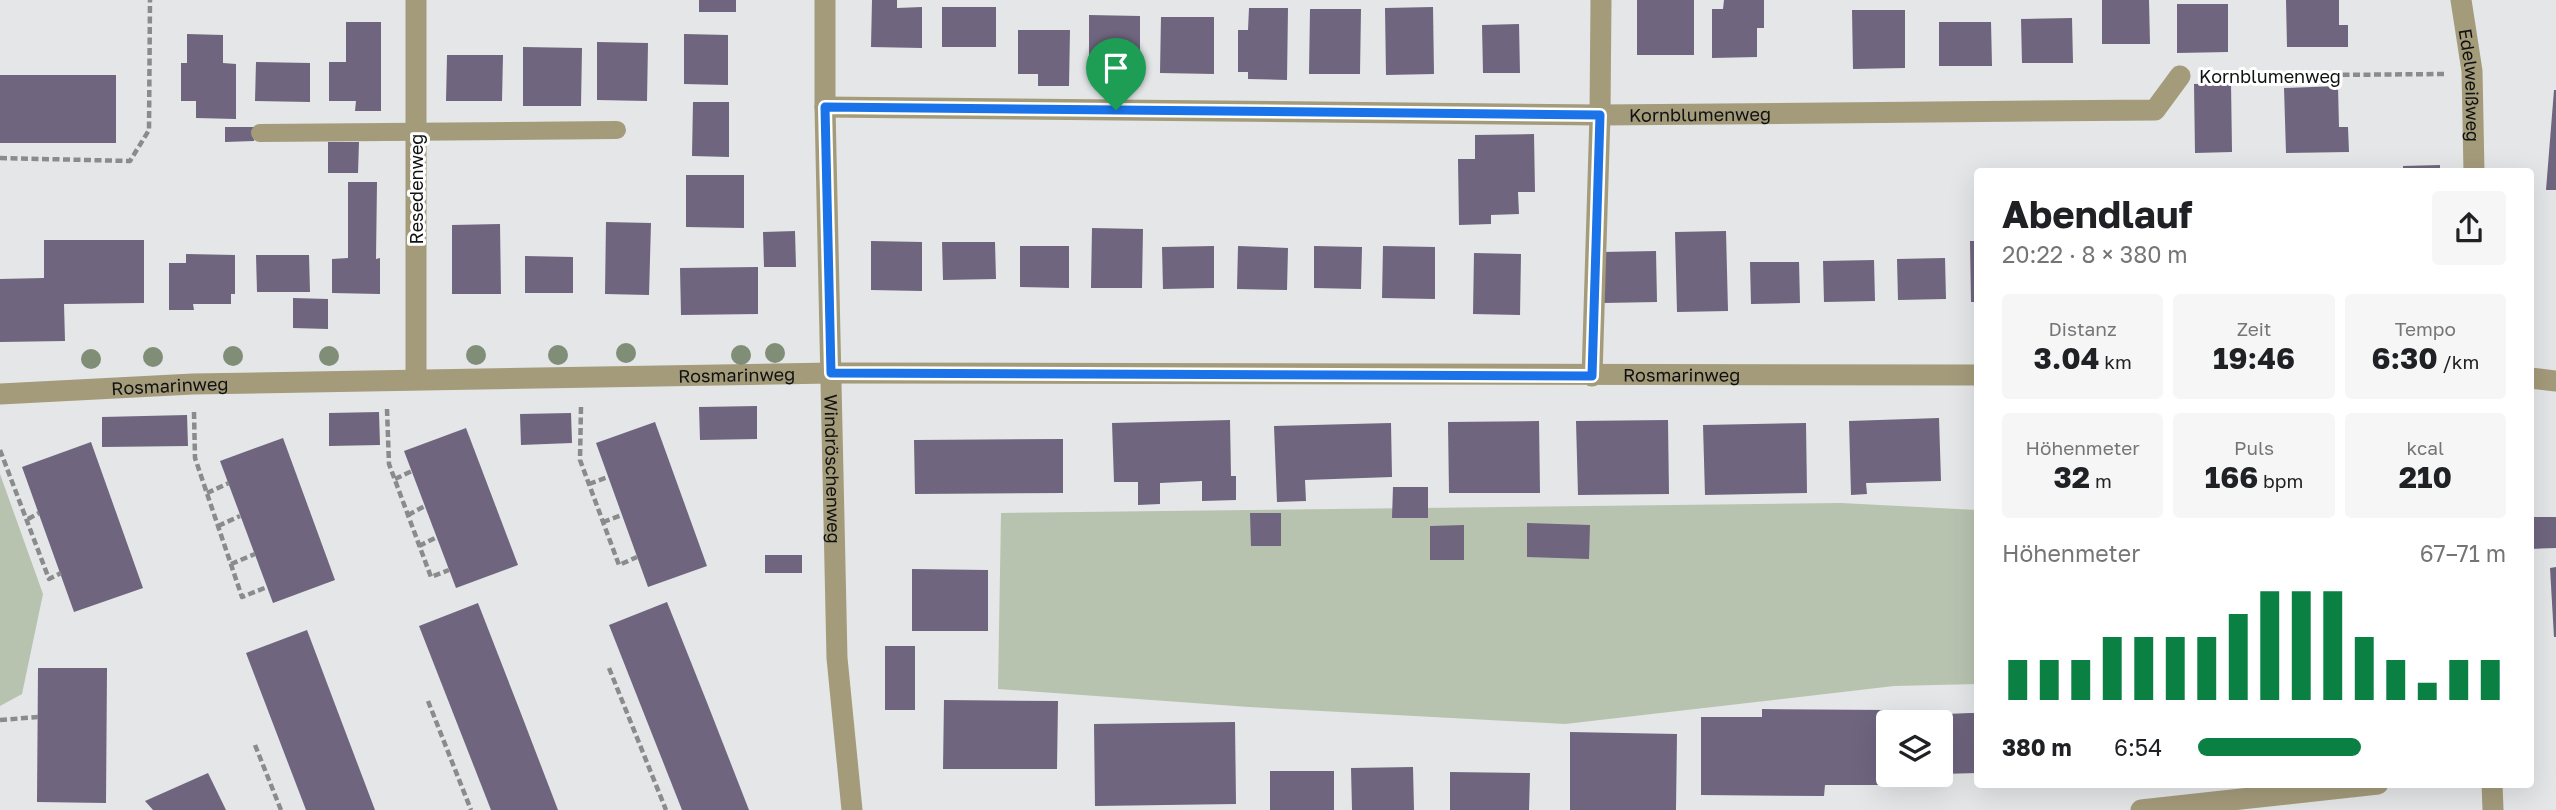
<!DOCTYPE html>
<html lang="de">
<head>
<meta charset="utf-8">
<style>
	:root { --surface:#fff; --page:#f6f6f6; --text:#202124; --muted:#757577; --accent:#0b8043 }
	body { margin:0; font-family:"Golos Text",sans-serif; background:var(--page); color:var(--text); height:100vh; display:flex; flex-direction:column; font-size:26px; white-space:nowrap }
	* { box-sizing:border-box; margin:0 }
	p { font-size:23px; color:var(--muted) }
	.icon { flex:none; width:38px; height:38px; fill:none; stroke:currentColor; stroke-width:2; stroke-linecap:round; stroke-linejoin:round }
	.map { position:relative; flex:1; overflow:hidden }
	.sheet { position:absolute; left:1974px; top:168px; width:560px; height:620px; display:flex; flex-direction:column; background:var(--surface); border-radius:7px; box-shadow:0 7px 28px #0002 }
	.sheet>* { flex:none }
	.tools { position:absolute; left:1876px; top:710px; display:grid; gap:14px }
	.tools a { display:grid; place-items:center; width:77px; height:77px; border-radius:7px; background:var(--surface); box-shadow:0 7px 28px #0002; font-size:35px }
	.pin { position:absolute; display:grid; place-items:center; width:60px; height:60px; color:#fff; margin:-72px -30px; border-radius:50% 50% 50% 0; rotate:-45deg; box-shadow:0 0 7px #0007 }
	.pin .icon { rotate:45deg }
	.round { display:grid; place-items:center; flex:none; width:74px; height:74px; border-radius:7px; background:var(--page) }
	.overview { display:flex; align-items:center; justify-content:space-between; height:119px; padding:0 28px }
	h1 { font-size:38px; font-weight:700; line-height:52px }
	.stats { display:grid; grid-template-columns:repeat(3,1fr); gap:10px; height:119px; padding:7px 28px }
	.stats div { display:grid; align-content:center; border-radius:7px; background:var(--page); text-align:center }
	.stats b { font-size:30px; font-weight:700 }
	.stats small { font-size:19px; font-weight:400 }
	.stats p { font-size:19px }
	.chart { height:196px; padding:14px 28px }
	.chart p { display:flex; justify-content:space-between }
	.chart svg { width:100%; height:126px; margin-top:7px; stroke:var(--accent); stroke-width:6 }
	ul { padding:0 28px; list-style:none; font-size:23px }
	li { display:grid; grid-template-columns:112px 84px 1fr; align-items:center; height:52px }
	li i { height:18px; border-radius:9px; background:var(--accent) }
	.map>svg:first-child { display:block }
	.green { fill:#b7c3af }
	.building { fill:#6f657f }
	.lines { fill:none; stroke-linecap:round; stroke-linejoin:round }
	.path { stroke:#898b8c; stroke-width:4.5; stroke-dasharray:7 3.5; stroke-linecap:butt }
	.lane { stroke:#a49b7b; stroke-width:18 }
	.street { stroke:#a49b7b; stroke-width:21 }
	.tree { fill:#808e77 }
	.route-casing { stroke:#fff; stroke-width:14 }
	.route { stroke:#1a73e8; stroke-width:9 }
	.labels { text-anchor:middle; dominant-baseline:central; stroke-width:6; stroke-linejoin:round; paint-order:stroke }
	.street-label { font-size:18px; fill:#101111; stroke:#fff }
</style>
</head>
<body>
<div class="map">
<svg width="2556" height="810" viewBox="0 0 2556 810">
	<rect width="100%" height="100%" fill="#e4e6e8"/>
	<!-- green -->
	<g class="green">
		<polygon points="0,474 43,594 22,694 0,706"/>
		<polygon points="1841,503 1977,510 1977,684 1894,686 1565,724 1249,707 998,689 1001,513"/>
	</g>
	<!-- building -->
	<g class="building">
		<rect x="699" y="0" width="37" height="12"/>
		<polygon points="872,0 897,0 897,8 922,7 922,48 871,47"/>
		<rect x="1637" y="0" width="57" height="55"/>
		<polygon points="1724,0 1764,0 1764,28 1757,28 1757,57 1712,58 1712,9 1723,9"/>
		<polygon points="2102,0 2149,0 2150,44 2102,44"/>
		<polygon points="2286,0 2339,0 2339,25 2348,25 2348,47 2287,47"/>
		<polygon points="2177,4 2228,4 2228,52 2177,53"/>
		<rect x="942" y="7" width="54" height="40"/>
		<polygon points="1433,7 1434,74 1386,75 1385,8"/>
		<polygon points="1249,8 1288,8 1287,80 1248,79 1248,72 1238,72 1238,30 1248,30"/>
		<polygon points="1310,9 1361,9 1360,74 1309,74"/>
		<polygon points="1852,10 1905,10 1905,68 1853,69"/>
		<polygon points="1089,15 1140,16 1140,79 1089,79"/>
		<polygon points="1161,17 1214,17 1214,74 1160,73"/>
		<polygon points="2072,18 2073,63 2022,63 2021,19"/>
		<polygon points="346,22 381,22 381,111 355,111 356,101 329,101 329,62 346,62"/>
		<polygon points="1939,22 1991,22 1992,66 1939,66"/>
		<polygon points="1519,24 1520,73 1483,73 1482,25"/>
		<polygon points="1018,30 1070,30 1069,86 1038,86 1038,74 1018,74"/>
		<polygon points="187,34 223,35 223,63 236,64 236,119 196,118 196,101 181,101 181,63 187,63"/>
		<polygon points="684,34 728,35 728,85 684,84"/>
		<polygon points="597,42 648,43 647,101 597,100"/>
		<polygon points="523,47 582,48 581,106 523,106"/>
		<polygon points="447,55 503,55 502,101 446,101"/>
		<polygon points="256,62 310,63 310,102 255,101"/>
		<rect x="0" y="75" width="116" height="68"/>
		<polygon points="2231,83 2232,152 2195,153 2194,84"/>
		<polygon points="2338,86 2339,127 2348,127 2349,152 2286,153 2284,88"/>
		<polygon points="2554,90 2556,90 2556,190 2546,190"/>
		<polygon points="693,102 729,102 729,157 692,156"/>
		<polygon points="225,127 254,127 254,141 225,142"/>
		<polygon points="1534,134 1535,192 1518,192 1519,214 1491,215 1491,224 1459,225 1458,159 1475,159 1475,135"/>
		<polygon points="328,142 359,142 358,173 328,173"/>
		<polygon points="2440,165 2440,172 2403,172 2403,166"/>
		<polygon points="686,175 744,175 744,228 686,227"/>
		<polygon points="348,182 377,182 376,259 380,258 380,294 332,293 332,259 348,258"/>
		<polygon points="606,222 651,223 649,295 605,294"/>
		<polygon points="500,224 501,294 452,294 452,225"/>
		<polygon points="1092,228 1143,229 1142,288 1091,288"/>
		<polygon points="795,231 796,267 764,267 763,232"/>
		<polygon points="1726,231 1728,311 1677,312 1675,232"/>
		<polygon points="44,240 144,240 144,303 64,304 65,341 0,342 0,279 44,278"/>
		<polygon points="871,241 922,242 922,291 871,290"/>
		<polygon points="1970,241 1978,241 1978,302 1971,302"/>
		<polygon points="942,242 995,242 996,279 943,280"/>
		<polygon points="1020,246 1069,246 1069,288 1020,287"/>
		<polygon points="1214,246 1214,288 1163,289 1162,247"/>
		<polygon points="1238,246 1288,248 1287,290 1237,289"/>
		<polygon points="1314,246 1362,247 1361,289 1314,288"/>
		<polygon points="1383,246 1435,247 1435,299 1382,298"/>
		<polygon points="1656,251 1657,302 1603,303 1602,252"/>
		<polygon points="1474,253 1521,254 1520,315 1473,314"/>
		<polygon points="186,254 235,255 235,294 231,294 231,304 193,304 194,310 169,310 169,263 186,263"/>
		<polygon points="256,255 309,255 310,292 257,292"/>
		<polygon points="525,256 573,257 573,293 525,293"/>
		<polygon points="1945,258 1946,299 1898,300 1897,259"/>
		<polygon points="1874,260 1875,301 1824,302 1823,261"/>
		<polygon points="1750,262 1799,262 1800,303 1751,304"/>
		<polygon points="758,267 758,314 681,315 680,268"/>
		<polygon points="293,298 328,299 328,329 293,328"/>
		<polygon points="757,406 757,439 700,440 699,407"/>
		<polygon points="379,412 380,445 329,446 329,413"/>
		<polygon points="571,413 572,443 521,445 520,414"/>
		<polygon points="187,415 188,446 102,447 102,417"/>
		<polygon points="1939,418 1941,481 1866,483 1867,494 1851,495 1849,421"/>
		<polygon points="1230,420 1231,476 1236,476 1236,500 1202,501 1202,481 1160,483 1160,504 1138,505 1138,482 1114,482 1112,423"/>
		<polygon points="1668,420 1669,494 1578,495 1576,421"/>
		<polygon points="1539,421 1540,493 1449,493 1448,422"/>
		<polygon points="655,422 707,566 648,587 596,443"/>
		<polygon points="1391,423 1392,477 1305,480 1306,501 1277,502 1274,426"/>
		<polygon points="1806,423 1807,493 1705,495 1703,425"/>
		<polygon points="466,428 518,565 456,588 404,451"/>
		<polygon points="283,438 335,580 273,603 220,461"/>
		<polygon points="1063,439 1063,493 915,494 914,440"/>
		<polygon points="91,442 143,588 74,612 22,467"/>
		<polygon points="1393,487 1428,487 1428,518 1392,518"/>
		<polygon points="1250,513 1281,513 1281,546 1251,546"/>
		<polygon points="2530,517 2556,517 2556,548 2530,549"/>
		<polygon points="1527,523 1590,525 1589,559 1527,557"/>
		<polygon points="1464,525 1464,560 1430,560 1430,526"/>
		<rect x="765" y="555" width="37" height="18"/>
		<polygon points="2556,567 2556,637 2554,637 2550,568"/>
		<polygon points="912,569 988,570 988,631 912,631"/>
		<polygon points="667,602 708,705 749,810 682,810 609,625"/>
		<polygon points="478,603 520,711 558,810 491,810 419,626"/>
		<polygon points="307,630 336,707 375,810 306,810 246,653"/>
		<rect x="885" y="646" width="30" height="64"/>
		<polygon points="38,668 107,668 106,803 37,802"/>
		<polygon points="944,700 1058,701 1057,769 943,769"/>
		<polygon points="1762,709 1888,710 1888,785 1825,785 1824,796 1701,795 1701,717 1762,717"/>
		<polygon points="1970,713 1978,713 1978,773 1941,774 1941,723 1923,723 1923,715"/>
		<polygon points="1235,722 1236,804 1095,806 1094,724"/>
		<polygon points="1570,732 1677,734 1676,810 1570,810"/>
		<polygon points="1413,767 1414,810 1352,810 1351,768"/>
		<rect x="1270" y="771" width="64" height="39"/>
		<polygon points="1450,772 1530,773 1529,810 1450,810"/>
		<polygon points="208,773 226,810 153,810 145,801"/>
	</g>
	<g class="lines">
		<!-- path -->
		<g class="path">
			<polyline points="2206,76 2446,74"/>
			<polyline points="0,158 130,161 149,130 150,0"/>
			<polyline points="581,407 580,460 619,565 637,557"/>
			<polyline points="387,409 389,464 431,577 449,570"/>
			<polyline points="194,412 195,458 242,597 267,587"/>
			<polyline points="0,450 49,579 61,573"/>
			<polyline points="395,479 412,471"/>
			<polyline points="589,484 608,477"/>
			<polyline points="207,493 229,483"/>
			<polyline points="408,515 425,506"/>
			<polyline points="28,519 39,513"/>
			<polyline points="603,522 622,515"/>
			<polyline points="218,526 240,516"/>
			<polyline points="419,546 437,537"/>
			<polyline points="231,564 255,554"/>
			<polyline points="609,668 666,810"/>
			<polyline points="428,701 471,810"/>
			<polyline points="0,720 38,717"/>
			<polyline points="255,745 281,810"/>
		</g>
		<!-- lane -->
		<polyline class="lane" points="260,133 617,130"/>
		<!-- street -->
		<g class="street">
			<path id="s1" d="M825 0V107L837 658 852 810"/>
			<path id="s2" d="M2461 0 2472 71 2474 172"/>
			<path id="s3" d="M825 107 1600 115 2155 110 2180 76"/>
			<polyline points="1592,376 1600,115 1601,0"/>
			<polyline points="416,378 416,0"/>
			<polyline points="2530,378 2556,381"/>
			<path id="s4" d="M0 394 193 384 831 373 1978 375"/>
			<polyline points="2492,784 2493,810"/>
			<polyline points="2141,810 2378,784"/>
		</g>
	</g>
	<!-- trees -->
	<g class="tree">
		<circle cx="626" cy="353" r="10"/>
		<circle cx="775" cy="353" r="10"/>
		<circle cx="476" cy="355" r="10"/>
		<circle cx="558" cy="355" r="10"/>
		<circle cx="741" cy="355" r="10"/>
		<circle cx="233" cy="356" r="10"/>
		<circle cx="329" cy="356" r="10"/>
		<circle cx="153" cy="357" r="10"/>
		<circle cx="91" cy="359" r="10"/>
	</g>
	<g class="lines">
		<!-- route casing -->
		<g class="route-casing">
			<polygon id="route" points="825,107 1600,115 1592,376 831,373"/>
		</g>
		<!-- route -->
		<use href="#route" class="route"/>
	</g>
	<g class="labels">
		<!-- street labels -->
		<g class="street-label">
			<text x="2270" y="76">Kornblumenweg</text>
			<text stroke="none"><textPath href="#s2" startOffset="86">Edelweißweg</textPath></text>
			<text stroke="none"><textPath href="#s3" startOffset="875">Kornblumenweg</textPath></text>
			<text transform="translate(416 189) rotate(-90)">Resedenweg</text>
			<text stroke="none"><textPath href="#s4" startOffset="737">Rosmarinweg</textPath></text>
			<text stroke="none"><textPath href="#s4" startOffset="1682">Rosmarinweg</textPath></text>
			<text stroke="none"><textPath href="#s4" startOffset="170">Rosmarinweg</textPath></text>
			<text stroke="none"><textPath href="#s1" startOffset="469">Windröschenweg</textPath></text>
		</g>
	</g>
</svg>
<div class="tools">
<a><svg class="icon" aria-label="layers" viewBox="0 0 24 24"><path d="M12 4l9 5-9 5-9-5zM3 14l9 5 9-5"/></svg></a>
</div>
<div class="pin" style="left:1116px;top:110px;background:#1e9e55"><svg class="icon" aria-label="arrive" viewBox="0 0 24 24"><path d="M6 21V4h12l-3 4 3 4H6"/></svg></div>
<section class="sheet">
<div class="overview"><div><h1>Abendlauf</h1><p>20:22 · 8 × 380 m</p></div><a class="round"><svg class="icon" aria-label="share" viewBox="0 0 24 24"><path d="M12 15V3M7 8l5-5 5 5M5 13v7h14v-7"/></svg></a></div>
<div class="stats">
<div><p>Distanz</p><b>3.04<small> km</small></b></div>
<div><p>Zeit</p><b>19:46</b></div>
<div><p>Tempo</p><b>6:30<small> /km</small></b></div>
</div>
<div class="stats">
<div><p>Höhenmeter</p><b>32<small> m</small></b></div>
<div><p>Puls</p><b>166<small> bpm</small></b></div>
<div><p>kcal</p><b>210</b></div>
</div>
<div class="chart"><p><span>Höhenmeter</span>67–71 m</p>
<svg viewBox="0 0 160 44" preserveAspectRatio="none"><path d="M5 44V30M15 44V30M25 44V30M35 44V22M45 44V22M55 44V22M65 44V22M75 44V14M85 44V6M95 44V6M105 44V6M115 44V22M125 44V30M135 44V38M145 44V30M155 44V30"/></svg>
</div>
<ul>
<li><b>380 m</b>6:54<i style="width:53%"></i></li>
</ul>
</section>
</div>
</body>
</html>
